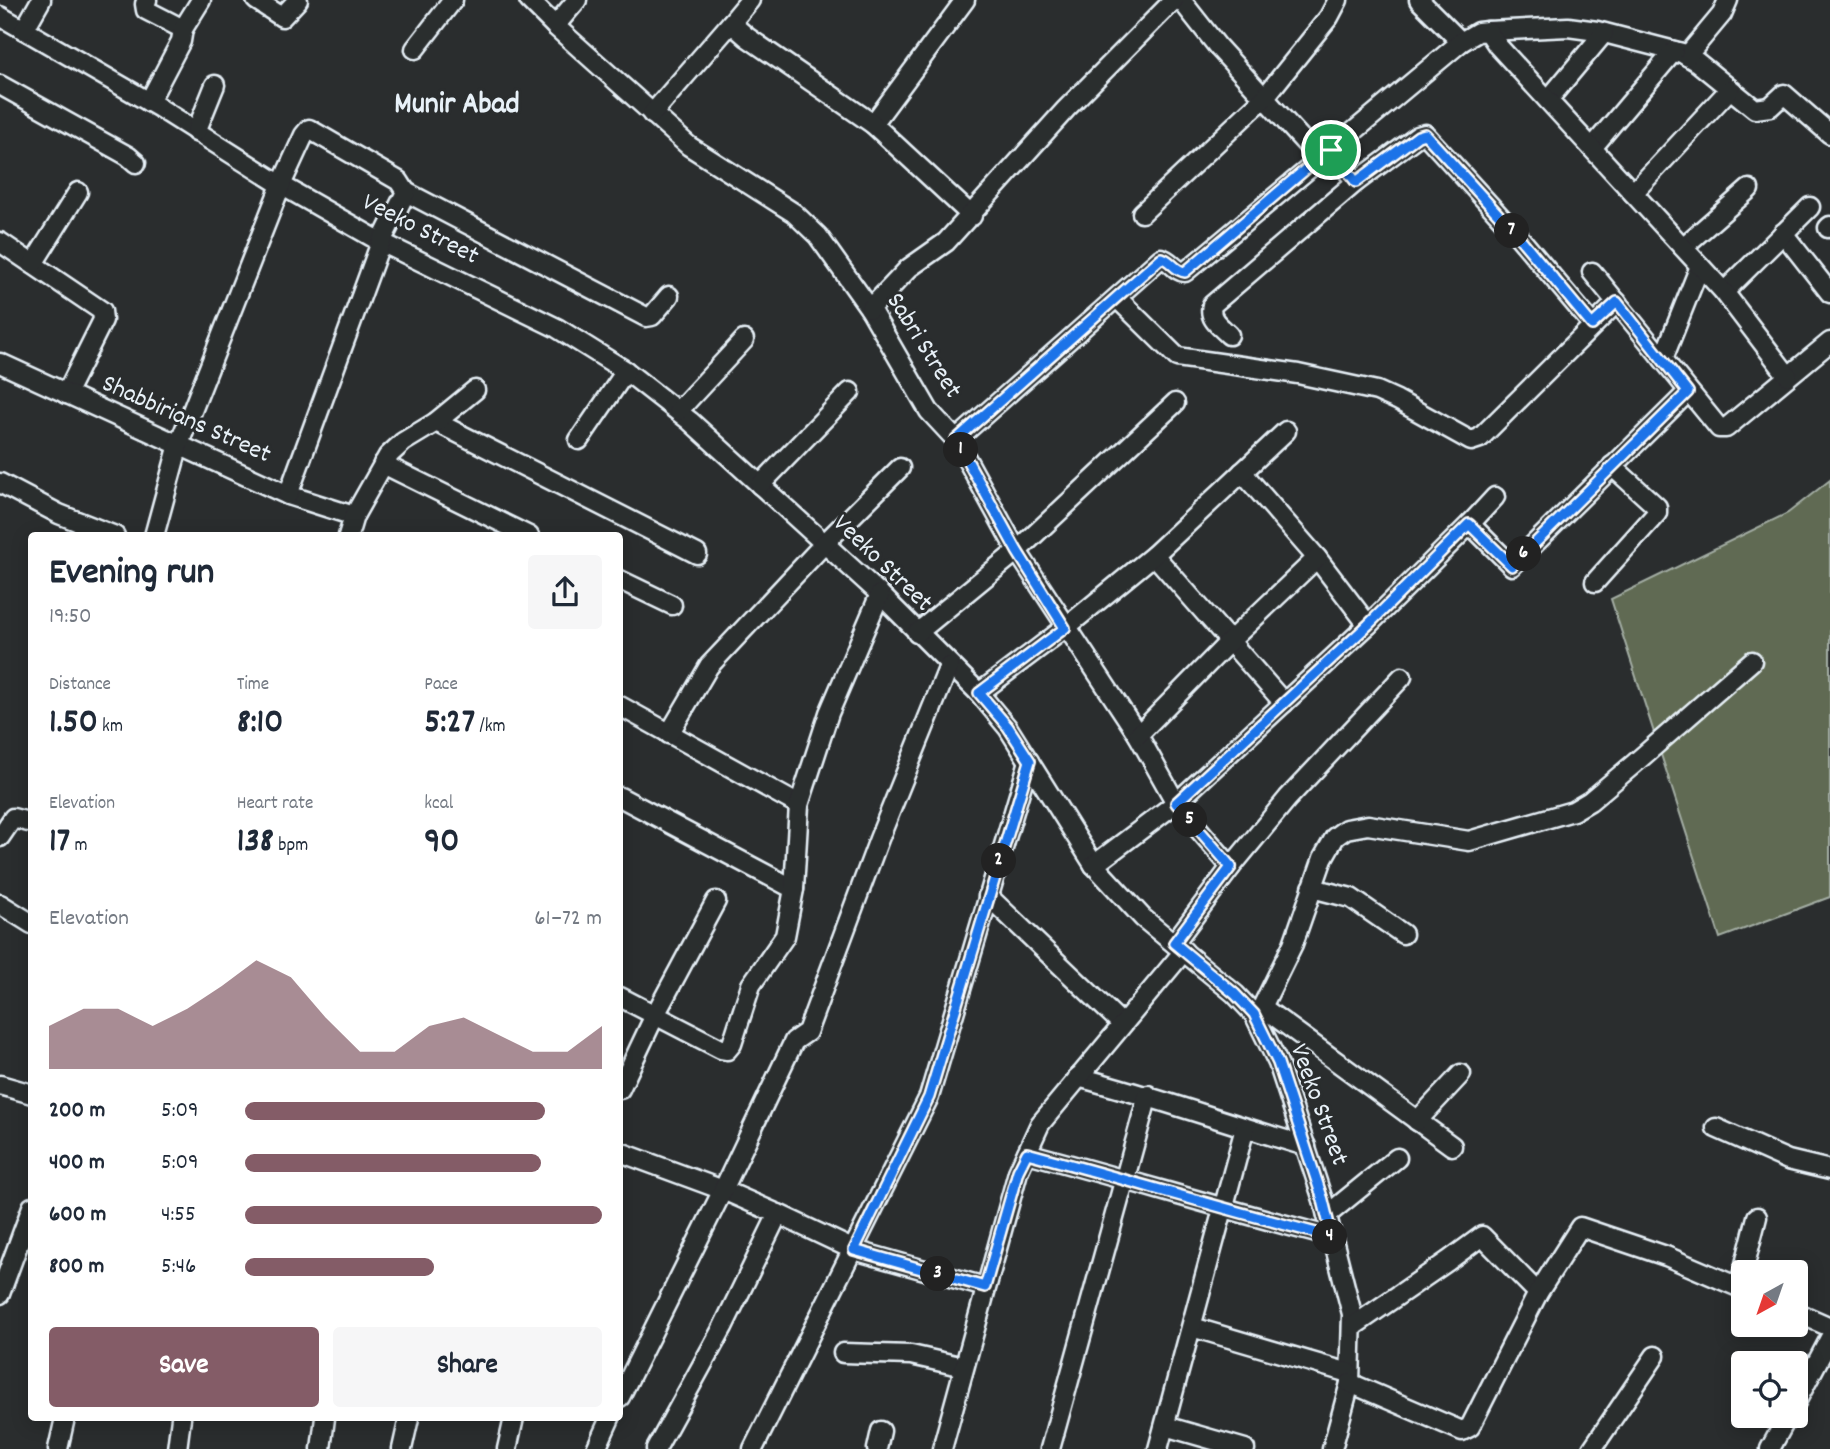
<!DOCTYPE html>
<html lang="en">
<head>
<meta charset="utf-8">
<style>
	:root { --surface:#fff; --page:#f6f6f7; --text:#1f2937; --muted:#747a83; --accent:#845c67 }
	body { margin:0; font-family:Dekko,sans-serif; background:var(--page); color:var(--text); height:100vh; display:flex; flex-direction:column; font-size:26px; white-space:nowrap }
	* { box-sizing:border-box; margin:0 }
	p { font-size:23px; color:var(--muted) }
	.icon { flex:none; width:38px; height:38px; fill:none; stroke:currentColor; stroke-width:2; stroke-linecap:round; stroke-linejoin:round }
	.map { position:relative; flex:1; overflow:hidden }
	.panel { position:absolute; left:28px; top:532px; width:595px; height:889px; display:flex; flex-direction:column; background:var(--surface); border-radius:7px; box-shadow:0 4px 18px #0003 }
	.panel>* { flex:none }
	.needle { width:46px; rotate:220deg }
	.tools { position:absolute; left:1731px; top:1260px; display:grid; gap:14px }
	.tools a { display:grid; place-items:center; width:77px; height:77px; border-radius:7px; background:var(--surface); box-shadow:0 4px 18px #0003; font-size:35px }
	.pin { position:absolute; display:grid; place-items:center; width:60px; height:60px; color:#fff; margin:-30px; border:4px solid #fff; border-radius:50%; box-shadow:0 2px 7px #0007 }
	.km { position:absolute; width:35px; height:35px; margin:-18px; border-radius:50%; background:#222; color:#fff; font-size:19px; line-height:35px; text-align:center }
	.round { display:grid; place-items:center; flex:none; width:74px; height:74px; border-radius:7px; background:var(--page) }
	.head { display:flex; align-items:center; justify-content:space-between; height:119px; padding:0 21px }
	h1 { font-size:38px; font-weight:700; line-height:52px }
	.metrics { display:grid; grid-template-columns:repeat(3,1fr); gap:10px; height:119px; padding:7px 21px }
	.metrics div { display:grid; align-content:center }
	.metrics b { font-size:35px; font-weight:700 }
	.metrics small { font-size:19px; font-weight:400 }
	.metrics p { font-size:19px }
	.chart { height:196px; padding:14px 21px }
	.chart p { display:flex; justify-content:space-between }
	.chart svg { width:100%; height:126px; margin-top:7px; fill:var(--accent); opacity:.7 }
	.cta { display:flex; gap:14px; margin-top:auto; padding:14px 21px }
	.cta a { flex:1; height:80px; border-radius:7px; background:var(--accent); color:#fff; font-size:28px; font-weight:700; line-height:80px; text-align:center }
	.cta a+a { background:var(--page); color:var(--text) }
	ul { padding:0 21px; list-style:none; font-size:23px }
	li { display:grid; grid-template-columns:112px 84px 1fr; align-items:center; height:52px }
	li i { height:18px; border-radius:9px; background:var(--accent) }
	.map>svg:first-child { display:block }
	.green { fill:#616b52; stroke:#a4aea5; stroke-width:2 }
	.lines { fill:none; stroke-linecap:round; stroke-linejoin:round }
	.street-casing { stroke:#e8f1f8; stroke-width:23 }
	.street { stroke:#2a2d2e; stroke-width:18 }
	.route-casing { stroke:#fff; stroke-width:14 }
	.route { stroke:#1a73e8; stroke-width:9 }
	.labels { text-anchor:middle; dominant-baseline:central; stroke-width:6; stroke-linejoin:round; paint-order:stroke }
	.street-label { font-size:26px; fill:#e8f1f8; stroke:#2a2d2e }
	.quarter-label { font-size:30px; font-weight:bold; fill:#e8f1f8; stroke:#2a2d2e }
</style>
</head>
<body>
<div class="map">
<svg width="1830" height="1449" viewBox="0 0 1830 1449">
	<rect width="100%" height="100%" fill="#2a2d2e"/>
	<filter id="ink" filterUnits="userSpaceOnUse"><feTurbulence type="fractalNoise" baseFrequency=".0143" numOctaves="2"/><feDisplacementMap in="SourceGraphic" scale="14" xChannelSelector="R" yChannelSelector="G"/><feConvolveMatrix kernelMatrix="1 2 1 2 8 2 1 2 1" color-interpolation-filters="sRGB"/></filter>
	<g filter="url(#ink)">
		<!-- green -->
		<polygon class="green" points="1830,480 1830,897 1720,938 1611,599 1788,513"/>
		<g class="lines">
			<!-- street casing -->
			<g class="street-casing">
				<g id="street">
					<polyline points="147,0 145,4 146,10 183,29"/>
					<polyline points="256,0 282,17 298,0"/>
					<polyline points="529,0 555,26 689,146 794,213 818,236 870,309 929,411 956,440 1017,551 1138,735 1176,803 1231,867"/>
					<polyline points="965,0 873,124 972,216"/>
					<polyline points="1181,0 1218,47 1319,158"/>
					<polyline points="1419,0 1461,42"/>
					<polyline points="0,16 158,107 281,185 381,242 557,328 626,371 690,421 880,594 979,693 1008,728 1094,865 1143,918 1235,994 1254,1014 1278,1063 1323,1200 1352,1314 1350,1383 1332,1449"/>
					<polyline points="731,23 750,0"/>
					<polyline points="555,26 577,0"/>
					<polyline points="24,30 41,0"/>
					<polyline points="1488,31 1568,27 1597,31 1682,53 1697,62 1755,109 1770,107 1784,94 1830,134"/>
					<polyline points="415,49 453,0"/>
					<polyline points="1687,56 1722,14 1728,0"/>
					<polyline points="0,85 128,156 136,163"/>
					<polyline points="1548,100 1604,33"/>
					<polyline points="149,102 181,41 183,29 201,0"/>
					<polyline points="652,114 731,23 747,37 873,124"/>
					<polyline points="196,132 215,85"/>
					<polyline points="1592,148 1674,51"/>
					<polyline points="1331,150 1356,182"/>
					<polyline points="406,192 646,317 652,316 669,296"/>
					<polyline points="1633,193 1730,89"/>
					<polyline points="1142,213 1265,97 1329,17 1338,0"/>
					<polyline points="1828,228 1830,226"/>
					<polyline points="1783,233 1830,293"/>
					<polyline points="0,242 102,311 103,320 66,394"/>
					<polyline points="1683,247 1749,189"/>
					<polyline points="33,264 78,192"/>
					<polyline points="1592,272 1719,428 1726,428 1830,342"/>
					<polyline points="1724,292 1810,207"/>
					<polyline points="1117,298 1177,357 1298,374 1377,391 1397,400 1471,441 1480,438 1617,302"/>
					<polyline points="870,309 909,268 946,242 1066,109 1174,0"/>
					<path d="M1229 335C1220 326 1208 319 1212 305L1356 182 1418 136 1425 134 1518 236 1593 325"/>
					<polyline points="1663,359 1700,266"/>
					<polyline points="0,363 288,495 354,516"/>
					<polyline points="678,411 744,340"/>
					<polyline points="436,422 697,554"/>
					<polyline points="579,440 626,371"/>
					<path d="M956 440 1161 258C1171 260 1174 271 1185 272L1461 42 1478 32 1488 31 1498 46 1724 292 1788 376"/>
					<polyline points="383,464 529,536"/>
					<polyline points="1242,472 1317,558 1368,625"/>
					<polyline points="0,483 59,514 115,536"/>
					<polyline points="760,485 850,392"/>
					<polyline points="1470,524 1495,497"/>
					<polyline points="154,536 179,444 281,185 304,135 309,129 399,181 406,192 381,242 288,495"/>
					<polyline points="348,536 354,516 388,456 403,442 436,422 475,390"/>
					<polyline points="1154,555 1284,703"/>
					<polyline points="620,580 672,605"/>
					<polyline points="1595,582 1657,513 1657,507 1612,466"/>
					<polyline points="917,633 1017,551 1175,403"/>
					<polyline points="979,693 1065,628 1154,555 1286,431"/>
					<polyline points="620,706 799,805"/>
					<polyline points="669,734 709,666 824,544 900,468"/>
					<polyline points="1138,735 1230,641 1317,558"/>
					<polyline points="620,797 794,889"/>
					<polyline points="0,837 13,818 32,823"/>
					<polyline points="1094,865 1176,803 1368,625 1470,524 1512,566 1688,392"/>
					<polyline points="1312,888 1351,898 1403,934"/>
					<polyline points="988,896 1122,1024"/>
					<polyline points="0,904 32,924"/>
					<polyline points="1174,943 1231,867 1288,798 1402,677"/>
					<polyline points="620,997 721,1049 727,1050 732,1044 751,985 785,936 794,889 799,805 829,713 880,594"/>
					<polyline points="1262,1007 1452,1146"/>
					<polyline points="1254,1014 1262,1007 1293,944 1323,858 1335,837 1346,829 1368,825 1469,841 1573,811 1590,801 1635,763 1752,661"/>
					<path d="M1078 1077C1155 1097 1230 1124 1306 1146"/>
					<polyline points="0,1085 32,1094"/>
					<polyline points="620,1089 655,1015 716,901"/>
					<polyline points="1417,1121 1461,1074"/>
					<polyline points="1716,1128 1788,1160 1830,1170"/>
					<polyline points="620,1152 723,1190 778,1214 723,1327 656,1449"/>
					<path d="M1027 1153C1129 1180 1230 1211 1332 1237"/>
					<polyline points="778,1214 854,1250 985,1287"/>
					<polyline points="1327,1215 1397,1158"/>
					<polyline points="1743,1272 1757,1217"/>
					<polyline points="0,1294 32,1207"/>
					<polyline points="1796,1312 1830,1327"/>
					<polyline points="1192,1327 1349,1373"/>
					<polyline points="1352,1327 1448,1261 1482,1236 1538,1293"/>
					<polyline points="843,1353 911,1355 964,1367"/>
					<polyline points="1350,1383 1462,1431 1470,1427 1538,1293 1580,1227 1666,1256 1743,1289"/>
					<polyline points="620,1397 723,1190 794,1041 807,1032 879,839 949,666"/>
					<polyline points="1796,1402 1830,1338"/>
					<polyline points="1165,1426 1245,1449"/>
					<polyline points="58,1449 65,1418"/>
					<polyline points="177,1449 181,1418"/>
					<polyline points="321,1449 325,1418"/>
					<polyline points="402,1449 409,1418"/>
					<polyline points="507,1449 514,1418"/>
					<polyline points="596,1449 610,1418"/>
					<polyline points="753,1449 929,1097 1029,761"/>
					<polyline points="877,1449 881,1431"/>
					<polyline points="942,1449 1018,1172 1040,1124 1184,951"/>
					<polyline points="1050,1449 1148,1095"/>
					<polyline points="1158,1449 1245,1128"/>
					<polyline points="1592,1449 1655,1356"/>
					<polyline points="1770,1449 1788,1416"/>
				</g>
			</g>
			<!-- street -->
			<use href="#street" class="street"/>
		</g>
	</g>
	<g class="lines" filter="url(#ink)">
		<!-- route casing -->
		<g class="route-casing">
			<path id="route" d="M1425 134 1518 236 1592 325 1617 302 1688 392 1512 566 1469 524 1368 625 1176 803 1231 867 1174 943 1235 994 1254 1014 1278 1063 1323 1200 1332 1237C1229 1211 1129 1180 1027 1153L1018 1171 985 1287 854 1250 929 1097 1030 761 1008 727 979 693 1065 628 1017 551 956 440 1161 258C1171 259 1174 271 1185 272L1319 158 1331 150 1356 182 1418 136Z"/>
		</g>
		<!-- route -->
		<use href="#route" class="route"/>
	</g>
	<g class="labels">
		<!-- street labels -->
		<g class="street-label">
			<text transform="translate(420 230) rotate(27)">Veeko Street</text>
			<text transform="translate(923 346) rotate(58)">Sabri Street</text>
			<text transform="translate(186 420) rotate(24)">Shabbirians Street</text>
			<text transform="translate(882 564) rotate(44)">Veeko Street</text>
			<text transform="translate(1318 1105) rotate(70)">Veeko Street</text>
		</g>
		<!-- quarter labels -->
		<g class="quarter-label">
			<text x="457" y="106">Munir Abad</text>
		</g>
	</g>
</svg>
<div class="tools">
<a><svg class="needle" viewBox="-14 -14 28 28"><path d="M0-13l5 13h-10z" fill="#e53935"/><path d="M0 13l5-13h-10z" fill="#747a83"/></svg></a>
<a><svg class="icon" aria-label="locate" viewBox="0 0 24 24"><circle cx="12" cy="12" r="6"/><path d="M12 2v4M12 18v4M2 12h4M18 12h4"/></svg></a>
</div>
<div class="pin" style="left:1331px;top:150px;background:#1e9e55"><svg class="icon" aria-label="arrive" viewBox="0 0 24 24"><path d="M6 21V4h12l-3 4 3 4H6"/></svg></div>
<b class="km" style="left:961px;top:450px">1</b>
<b class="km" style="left:999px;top:861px">2</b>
<b class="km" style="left:938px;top:1274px">3</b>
<b class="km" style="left:1330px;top:1237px">4</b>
<b class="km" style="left:1190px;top:820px">5</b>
<b class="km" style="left:1524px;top:554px">6</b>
<b class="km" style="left:1512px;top:231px">7</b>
<section class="panel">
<div class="head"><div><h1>Evening run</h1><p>19:50</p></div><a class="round"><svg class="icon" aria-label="share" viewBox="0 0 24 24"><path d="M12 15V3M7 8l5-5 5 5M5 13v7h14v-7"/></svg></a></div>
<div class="metrics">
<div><p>Distance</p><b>1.50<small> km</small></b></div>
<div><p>Time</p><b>8:10</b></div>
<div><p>Pace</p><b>5:27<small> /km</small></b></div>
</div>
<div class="metrics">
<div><p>Elevation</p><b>17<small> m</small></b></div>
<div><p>Heart rate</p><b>138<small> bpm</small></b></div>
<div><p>kcal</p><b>90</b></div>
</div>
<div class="chart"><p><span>Elevation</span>61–72 m</p>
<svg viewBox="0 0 160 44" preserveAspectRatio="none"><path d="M0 44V29L10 23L20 23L30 29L40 23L50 15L60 6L70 12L80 26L90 38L100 38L110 29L120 26L130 32L140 38L150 38L160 29V44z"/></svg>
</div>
<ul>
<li><b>200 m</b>5:09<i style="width:84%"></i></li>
<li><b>400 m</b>5:09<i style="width:83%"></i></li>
<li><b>600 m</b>4:55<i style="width:100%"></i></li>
<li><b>800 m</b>5:46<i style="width:53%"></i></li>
</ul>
<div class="cta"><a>Save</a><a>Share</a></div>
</section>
</div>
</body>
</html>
